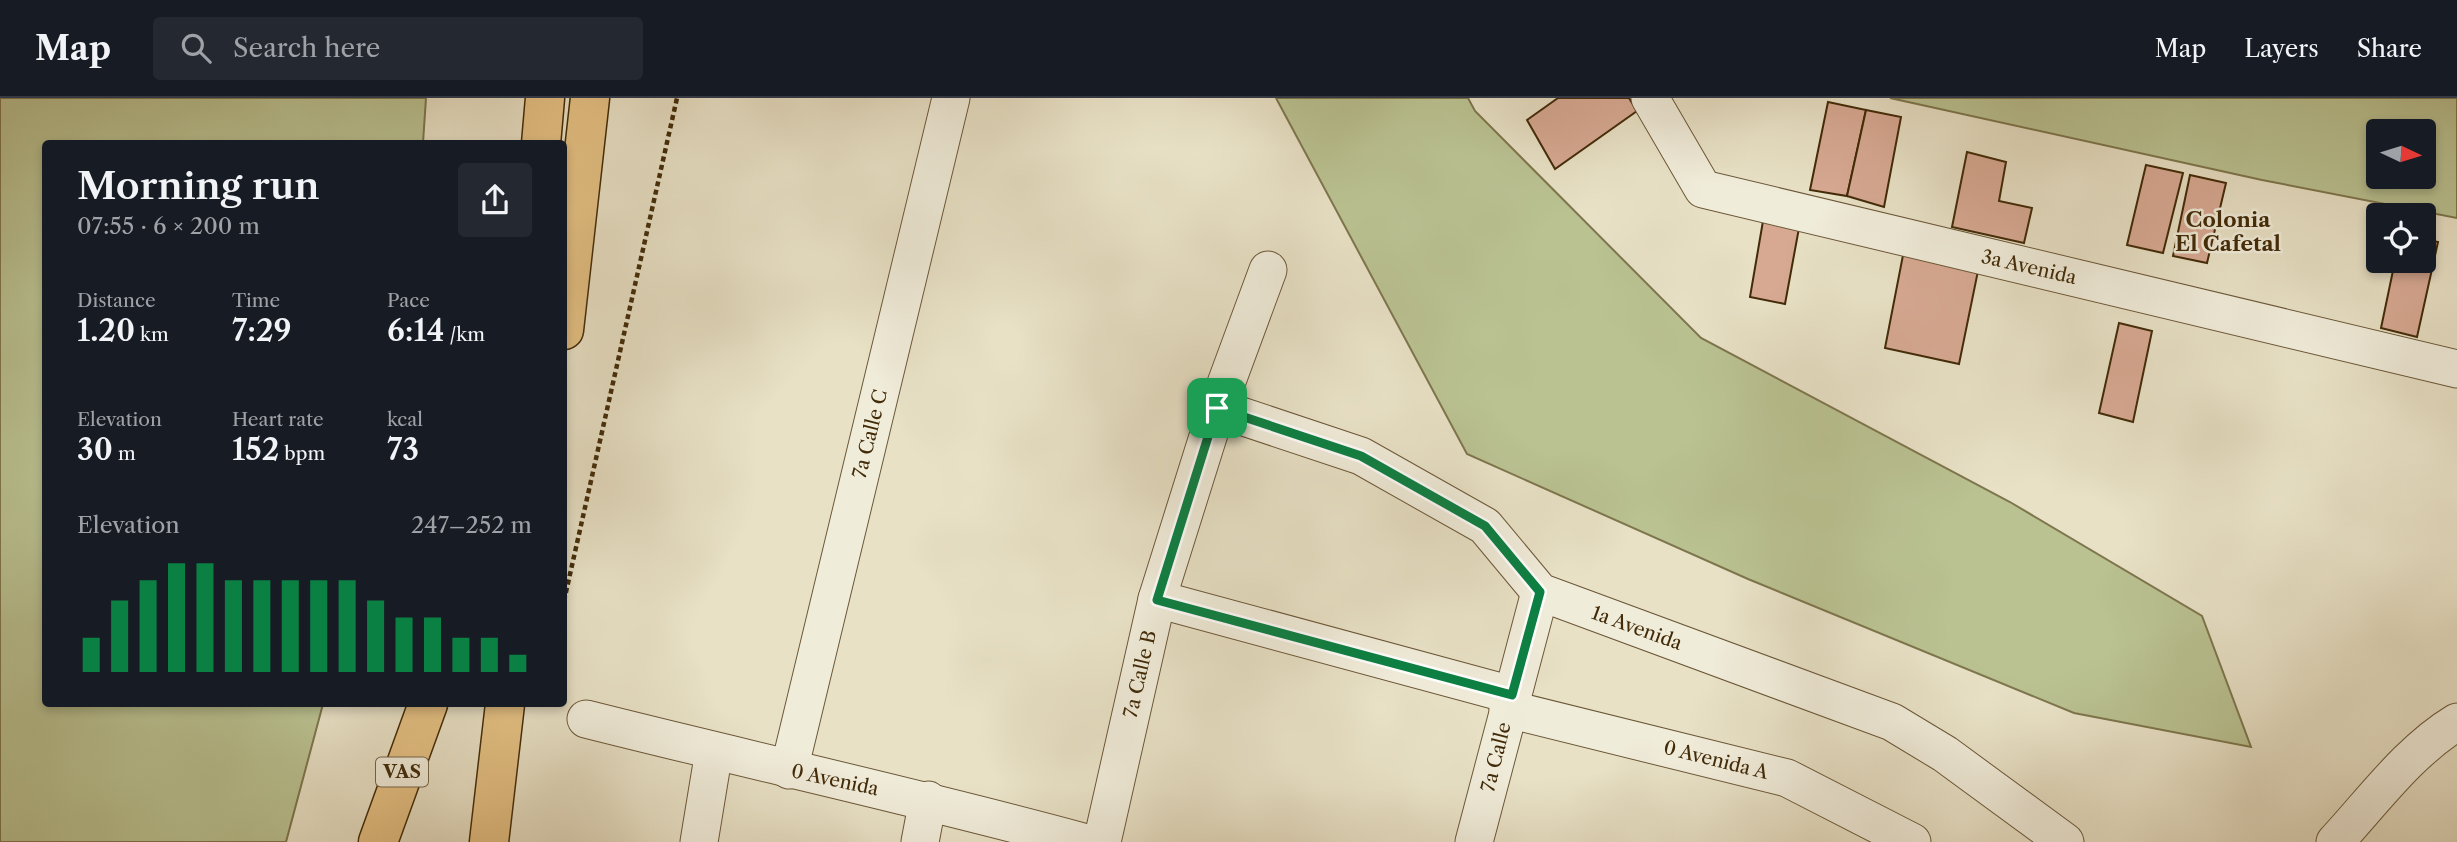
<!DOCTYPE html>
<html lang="en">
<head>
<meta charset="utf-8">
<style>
	:root { --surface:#171b24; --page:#242831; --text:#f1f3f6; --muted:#9ea1a6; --line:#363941; --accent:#0b8043 }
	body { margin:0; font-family:"Libre Caslon Text",serif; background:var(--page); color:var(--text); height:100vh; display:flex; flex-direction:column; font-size:26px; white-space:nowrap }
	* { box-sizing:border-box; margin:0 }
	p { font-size:23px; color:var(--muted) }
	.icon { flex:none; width:38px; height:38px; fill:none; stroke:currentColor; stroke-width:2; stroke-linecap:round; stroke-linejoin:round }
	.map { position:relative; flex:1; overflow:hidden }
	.sheet { position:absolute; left:42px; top:42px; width:525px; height:567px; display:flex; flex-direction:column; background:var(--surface); border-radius:7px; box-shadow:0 4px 10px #0003 }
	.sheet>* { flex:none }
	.needle { width:46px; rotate:94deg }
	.tools { position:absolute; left:2366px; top:21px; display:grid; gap:14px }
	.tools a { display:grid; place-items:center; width:70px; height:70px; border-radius:7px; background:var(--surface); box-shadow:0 4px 10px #0003; font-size:35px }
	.pin { position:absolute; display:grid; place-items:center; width:60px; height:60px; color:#fff; margin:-30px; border-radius:14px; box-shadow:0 4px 10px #0006 }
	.round { display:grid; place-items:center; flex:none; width:74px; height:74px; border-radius:7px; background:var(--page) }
	.headline { display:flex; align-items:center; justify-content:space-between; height:119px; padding:0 35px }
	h1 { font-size:38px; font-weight:600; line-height:52px }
	.stats { display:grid; grid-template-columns:repeat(3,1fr); gap:10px; height:119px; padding:7px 35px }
	.stats div { display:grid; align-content:center }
	.stats b { font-size:30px; font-weight:600 }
	.stats small { font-size:19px; font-weight:400 }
	.stats p { font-size:19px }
	.chart { height:196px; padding:14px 35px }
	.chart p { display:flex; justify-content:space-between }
	.chart svg { width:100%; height:126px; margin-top:7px; stroke:var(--accent); stroke-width:6 }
	header { display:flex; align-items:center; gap:42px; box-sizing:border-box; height:98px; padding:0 35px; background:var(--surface); border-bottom:2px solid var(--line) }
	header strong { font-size:33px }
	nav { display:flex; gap:38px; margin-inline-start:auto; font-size:24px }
	.search { width:490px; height:63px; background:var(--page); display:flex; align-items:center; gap:18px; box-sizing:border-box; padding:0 24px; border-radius:7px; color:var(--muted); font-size:26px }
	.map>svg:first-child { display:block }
	.green { fill:#bac292; stroke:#7e764d; stroke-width:2; fill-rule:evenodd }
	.building { fill:#d7a993; stroke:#422b08; stroke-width:2 }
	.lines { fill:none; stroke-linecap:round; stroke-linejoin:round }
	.minor-casing { stroke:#6c5838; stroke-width:39 }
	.trunk-casing { stroke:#422b08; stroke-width:41 }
	.path { stroke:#422b08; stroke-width:4.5; stroke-dasharray:5 3.5; stroke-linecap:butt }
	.minor { stroke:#f0ecda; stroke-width:37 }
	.trunk { stroke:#e4c083; stroke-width:38 }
	.route-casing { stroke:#fff; stroke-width:14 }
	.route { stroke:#0b8043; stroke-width:9 }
	.labels { text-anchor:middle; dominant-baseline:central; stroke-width:5; stroke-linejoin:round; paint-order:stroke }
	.shield { fill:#f0ecda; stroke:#766547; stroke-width:2 }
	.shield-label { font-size:18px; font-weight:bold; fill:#422b08 }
	.street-label { font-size:19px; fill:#422b08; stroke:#f0ecda }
	.neighbourhood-label { font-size:21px; font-weight:bold; fill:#422b08; stroke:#f0ecda }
</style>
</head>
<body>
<header>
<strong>Map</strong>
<div class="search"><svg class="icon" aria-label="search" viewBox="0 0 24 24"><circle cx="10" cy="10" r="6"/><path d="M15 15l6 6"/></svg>Search here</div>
<nav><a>Map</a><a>Layers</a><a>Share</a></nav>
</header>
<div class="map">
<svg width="2457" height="744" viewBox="0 0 2457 744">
	<rect width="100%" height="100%" fill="#e8e1c6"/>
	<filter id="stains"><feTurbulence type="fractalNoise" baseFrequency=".00286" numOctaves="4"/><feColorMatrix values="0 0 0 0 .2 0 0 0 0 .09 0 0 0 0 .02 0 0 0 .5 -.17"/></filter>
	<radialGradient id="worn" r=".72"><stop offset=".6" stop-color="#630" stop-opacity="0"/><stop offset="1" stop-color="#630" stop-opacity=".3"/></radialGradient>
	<!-- green -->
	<g class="green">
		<polygon points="0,0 426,0 423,45 46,46 46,606 323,606 286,744 0,744"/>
		<polygon points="1276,0 1468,0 1475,13 1701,240 2010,404 2202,518 2251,649 2074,615 1748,481 1467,356"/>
		<path d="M1890 0H2457V120L2262 82ZM2378 33H2424V79H2378Z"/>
	</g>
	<!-- building -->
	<g class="building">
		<polygon points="1558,0 1629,0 1637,13 1555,71 1527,22"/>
		<polygon points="1828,4 1866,12 1847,98 1810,92"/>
		<polygon points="1866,12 1901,19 1884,109 1847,98"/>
		<polygon points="1967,54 2006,64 1999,103 2032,110 2024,145 1952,129"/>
		<polygon points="2146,67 2183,75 2163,155 2127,147"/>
		<polygon points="2190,77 2226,85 2207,165 2173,158"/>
		<polygon points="1763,123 1799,130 1785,206 1750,199"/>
		<polygon points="2424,141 2438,144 2417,239 2381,230 2395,163 2424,163"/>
		<polygon points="1904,152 1979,168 1959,266 1885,250"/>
		<polygon points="2119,225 2152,233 2133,324 2099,315"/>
	</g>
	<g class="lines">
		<!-- minor casing -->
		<g class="minor-casing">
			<g id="minor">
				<polyline points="1650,0 1703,91 2457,271"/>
				<polyline points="1217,310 1361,358 1485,428 1540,494 1892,624 1945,656 2065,744"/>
				<polyline points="1157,501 1512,597"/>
				<polyline points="1508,611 1787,680 1912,744"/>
				<path d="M586 621C752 663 918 699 1083 744"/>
				<polyline points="789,672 951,0"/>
				<polyline points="699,744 714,653"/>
				<polyline points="920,744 928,702"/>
				<polyline points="1102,744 1157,501 1217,310 1268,172"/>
				<polyline points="1474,744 1540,494"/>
				<path d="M2335 744C2373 703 2409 653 2457 624"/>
			</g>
		</g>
		<!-- trunk casing -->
		<g class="trunk-casing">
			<g id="trunk">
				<polyline points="541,46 545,0"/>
				<polyline points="564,232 590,0"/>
				<polyline points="378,744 428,606"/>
				<polyline points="489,744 505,606"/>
			</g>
		</g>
		<!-- path -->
		<polyline class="path" points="564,503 677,0"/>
		<!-- minor -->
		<use href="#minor" class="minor"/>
		<!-- trunk -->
		<use href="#trunk" class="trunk"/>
	</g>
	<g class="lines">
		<!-- route casing -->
		<g class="route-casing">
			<polygon id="route" points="1217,310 1361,358 1485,428 1540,494 1512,597 1157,502"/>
		</g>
		<!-- route -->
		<use href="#route" class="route"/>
	</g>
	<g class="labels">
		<!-- shield labels -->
		<rect class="shield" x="376" y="659.5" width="52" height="29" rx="5"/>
		<g class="shield-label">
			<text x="402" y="674">VAS</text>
		</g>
		<!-- street labels -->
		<g class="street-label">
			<text transform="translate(2029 169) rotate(13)">3a Avenida</text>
			<text transform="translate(870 336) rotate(-76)">7a Calle C</text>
			<text transform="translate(1637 530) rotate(20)">1a Avenida</text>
			<text transform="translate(1140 576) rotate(-77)">7a Calle B</text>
			<text transform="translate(1496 659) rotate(-76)">7a Calle</text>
			<text transform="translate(1716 662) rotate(14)">0 Avenida A</text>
			<text transform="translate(835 682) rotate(12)">0 Avenida</text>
		</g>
		<!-- neighbourhood labels -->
		<g class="neighbourhood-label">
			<text x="2228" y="121">Colonia<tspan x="2228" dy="24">El Cafetal</tspan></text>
		</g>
	</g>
	<rect width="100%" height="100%" filter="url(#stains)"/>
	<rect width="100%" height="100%" fill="url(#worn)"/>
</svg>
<div class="tools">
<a><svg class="needle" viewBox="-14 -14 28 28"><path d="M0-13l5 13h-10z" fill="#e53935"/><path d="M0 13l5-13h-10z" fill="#9ea1a6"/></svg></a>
<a><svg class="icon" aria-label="locate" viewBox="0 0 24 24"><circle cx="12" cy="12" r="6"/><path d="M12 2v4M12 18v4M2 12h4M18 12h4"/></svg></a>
</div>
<div class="pin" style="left:1217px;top:310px;background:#1e9e55"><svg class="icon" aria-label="arrive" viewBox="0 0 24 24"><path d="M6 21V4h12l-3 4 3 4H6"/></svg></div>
<section class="sheet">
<div class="headline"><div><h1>Morning run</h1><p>07:55 · 6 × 200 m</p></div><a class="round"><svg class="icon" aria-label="share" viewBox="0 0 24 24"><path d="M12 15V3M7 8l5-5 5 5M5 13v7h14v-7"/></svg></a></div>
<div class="stats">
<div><p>Distance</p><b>1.20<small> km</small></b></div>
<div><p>Time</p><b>7:29</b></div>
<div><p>Pace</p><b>6:14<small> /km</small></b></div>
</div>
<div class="stats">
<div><p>Elevation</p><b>30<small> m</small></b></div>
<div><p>Heart rate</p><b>152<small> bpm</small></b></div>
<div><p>kcal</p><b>73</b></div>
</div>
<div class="chart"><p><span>Elevation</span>247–252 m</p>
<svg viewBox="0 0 160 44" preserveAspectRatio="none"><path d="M5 44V32M15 44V19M25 44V12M35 44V6M45 44V6M55 44V12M65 44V12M75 44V12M85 44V12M95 44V12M105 44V19M115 44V25M125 44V25M135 44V32M145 44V32M155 44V38"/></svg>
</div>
</section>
</div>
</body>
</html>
